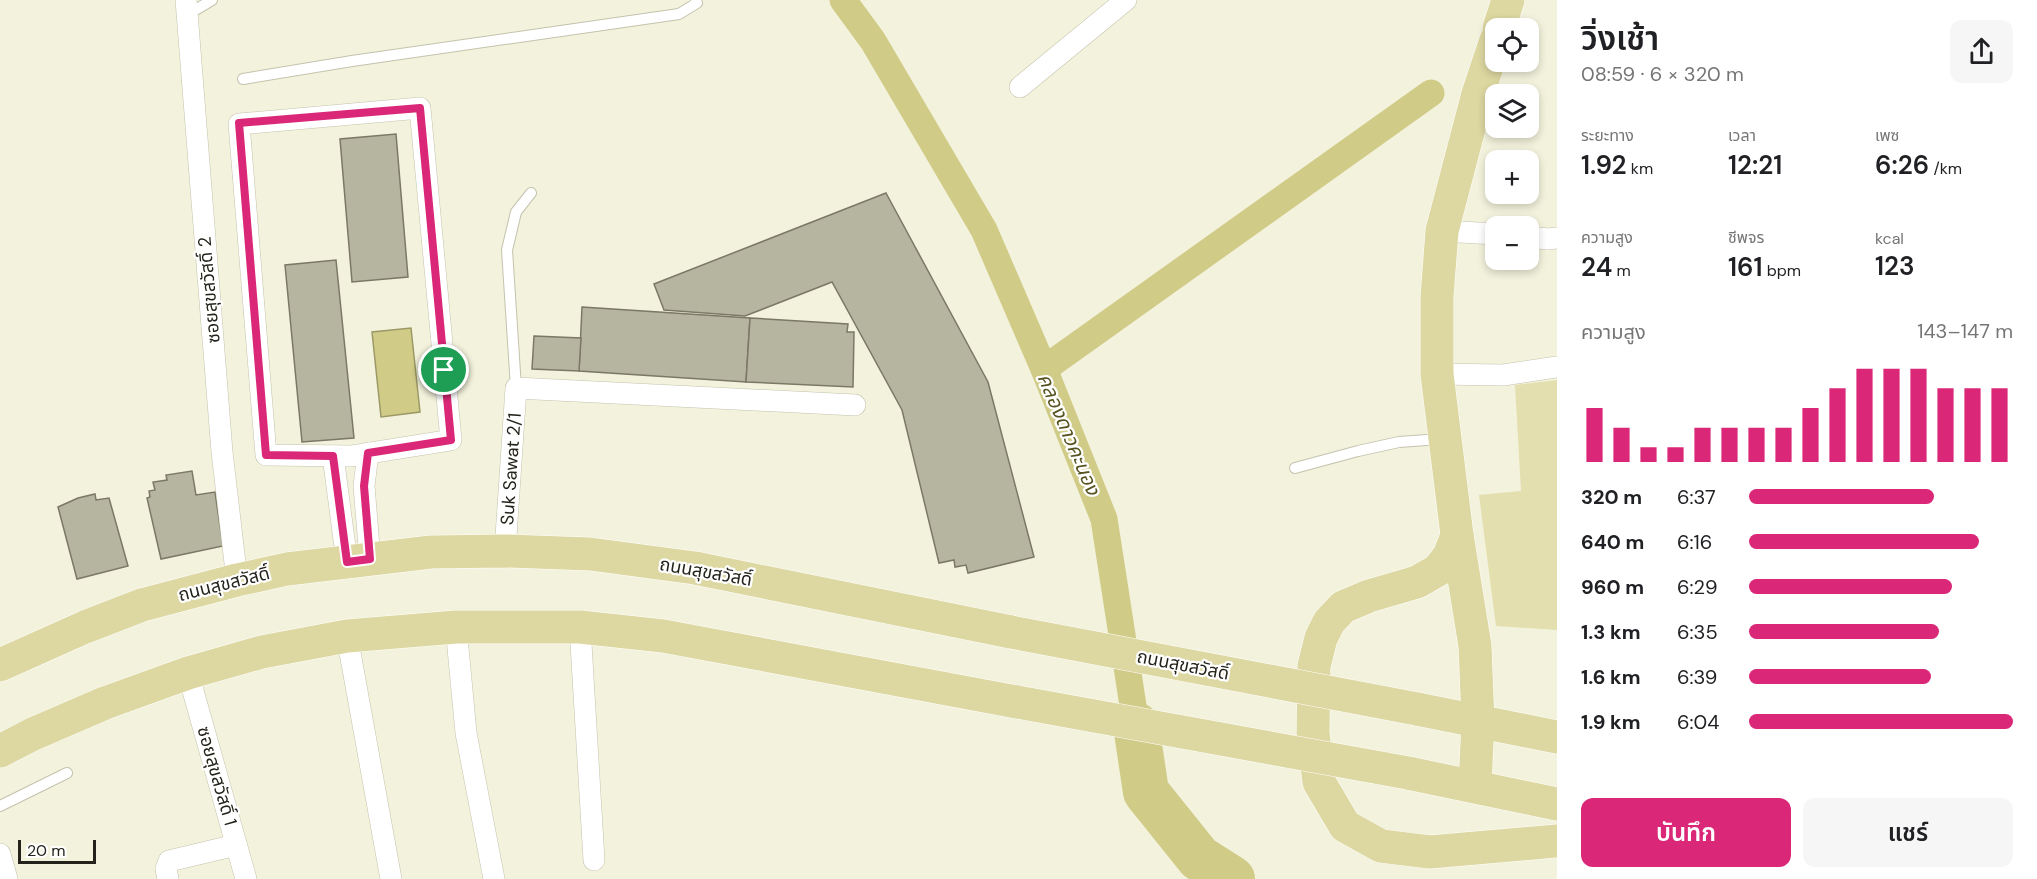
<!DOCTYPE html>
<html lang="th">
<head>
<meta charset="utf-8">
<style>
	:root { --surface:#fff; --page:#f6f6f6; --text:#202124; --muted:#757577; --accent:#db2777 }
	body { margin:0; font-family:"DM Sans","Noto Sans Thai",sans-serif; background:var(--page); color:var(--text); height:100vh; display:flex; flex-direction:column; font-size:22px; white-space:nowrap }
	* { box-sizing:border-box; margin:0 }
	p { font-size:20px; color:var(--muted) }
	.icon { flex:none; width:33px; height:33px; fill:none; stroke:currentColor; stroke-width:2; stroke-linecap:round; stroke-linejoin:round }
	.map { position:relative; flex:1; overflow:hidden }
	.sheet { display:flex; flex-direction:column; background:var(--surface); width:480px }
	.sheet>* { flex:none }
	.tools { position:absolute; left:1485px; top:18px; display:grid; gap:12px }
	.tools a { display:grid; place-items:center; width:54px; height:54px; border-radius:12px; background:var(--surface); box-shadow:0 3px 9px #0003; font-size:30px }
	.scale { position:absolute; left:18px; bottom:15px; width:78px; box-sizing:border-box; padding-left:6px; border:3px solid #24231b; border-top:0; font-size:16px; line-height:21px; white-space:nowrap; color:#24231b; -webkit-text-stroke:4px #fff; paint-order:stroke }
	.pin { position:absolute; display:grid; place-items:center; width:51px; height:51px; color:#fff; margin:-26px; border:3px solid #fff; border-radius:50%; box-shadow:0 2px 6px #0007 }
	.round { display:grid; place-items:center; flex:none; width:63px; height:63px; border-radius:12px; background:var(--page) }
	.headline { display:flex; align-items:center; justify-content:space-between; height:102px; padding:0 24px }
	h1 { font-size:33px; font-weight:600; line-height:45px }
	.stats { display:grid; grid-template-columns:repeat(3,1fr); gap:9px; height:102px; padding:6px 24px }
	.stats div { display:grid; align-content:center }
	.stats b { font-size:26px; font-weight:600 }
	.stats small { font-size:16px; font-weight:400 }
	.stats p { font-size:16px }
	.chart { height:168px; padding:12px 24px }
	.chart p { display:flex; justify-content:space-between }
	.chart svg { width:100%; height:108px; margin-top:6px; stroke:var(--accent); stroke-width:6 }
	.action { display:flex; gap:12px; margin-top:auto; padding:12px 24px }
	.action a { flex:1; height:69px; border-radius:12px; background:var(--accent); color:#fff; font-size:24px; font-weight:600; line-height:69px; text-align:center }
	.action a+a { background:var(--page); color:var(--text) }
	ul { padding:0 24px; list-style:none; font-size:20px }
	li { display:grid; grid-template-columns:96px 72px 1fr; align-items:center; height:45px }
	li i { height:15px; border-radius:8px; background:var(--accent) }
	main { display:flex; flex:1; min-height:0 }
	.map>svg:first-child { display:block }
	.green { fill:#e3dfaf }
	.water { fill:#d0cb87; stroke:#9c9967; stroke-width:1.5 }
	.lines { fill:none; stroke-linecap:round; stroke-linejoin:round }
	.canal { stroke:#d0cb87; stroke-width:27 }
	.river { stroke:#d0cb87; stroke-width:46 }
	.building { fill:#b6b5a0; stroke:#7b7966; stroke-width:1.5 }
	.service-casing { stroke:#c4c3ae; stroke-width:12 }
	.minor-casing { stroke:#c4c3ae; stroke-width:22 }
	.primary-casing { stroke:#fff; stroke-width:34 }
	.service { stroke:#fff; stroke-width:10 }
	.minor { stroke:#fff; stroke-width:21 }
	.primary { stroke:#ddd7a1; stroke-width:33 }
	.primary-bridge-casing { stroke:#fff; stroke-width:34; stroke-linecap:butt }
	.primary-bridge { stroke:#ddd7a1; stroke-width:33 }
	.route-casing { stroke:#fff; stroke-width:12 }
	.route { stroke:#db2777; stroke-width:8 }
	.labels { text-anchor:middle; dominant-baseline:central; stroke-width:4.5; stroke-linejoin:round; paint-order:stroke }
	.street-label { font-size:18px; fill:#24231b; stroke:#fff }
	.water-label { font-size:20px; font-style:italic; fill:#575320; stroke:#fff }
</style>
</head>
<body>
<main>
<div class="map">
<svg width="1557" height="879" viewBox="0 0 1557 879">
	<rect width="100%" height="100%" fill="#f3f2dc"/>
	<!-- green -->
	<polygon class="green" points="1557,380 1557,630 1496,626 1479,495 1521,491 1515,385"/>
	<!-- water -->
	<polygon class="water" points="411,328 420,412 381,417 372,332"/>
	<g class="lines">
		<!-- canal -->
		<g class="canal">
			<polyline points="843,0 873,41 984,230 1044,369 1104,519 1136,725"/>
			<polyline points="1044,369 1431,93"/>
		</g>
		<!-- river -->
		<polyline class="river" points="1136,725 1146,792 1199,858 1232,879"/>
	</g>
	<!-- building -->
	<g class="building">
		<polygon points="396,134 408,277 352,282 340,139"/>
		<polygon points="886,193 988,382 1034,557 968,573 966,565 955,567 954,560 939,563 902,410 832,282 745,316 664,310 654,284"/>
		<polygon points="336,260 354,438 302,442 285,265"/>
		<polygon points="582,307 750,318 746,382 579,371"/>
		<polygon points="750,318 848,324 847,332 854,332 853,387 746,382"/>
		<polygon points="534,336 581,338 579,371 532,369"/>
		<polygon points="192,471 196,495 215,492 223,546 161,559 147,498 150,497 149,491 155,490 153,482 167,480 166,475"/>
		<polygon points="95,494 96,500 109,498 128,566 77,579 58,507 78,498"/>
	</g>
	<g class="lines">
		<!-- service casing -->
		<g class="service-casing">
			<g id="service">
				<polyline points="187,15 212,0"/>
				<polyline points="243,79 352,61 679,14 697,3 696,0"/>
				<polyline points="516,388 507,250 516,212 531,193"/>
				<polyline points="1295,468 1358,451 1399,442 1441,439"/>
				<polyline points="0,806 67,773"/>
			</g>
		</g>
		<!-- minor casing -->
		<g class="minor-casing">
			<g id="minor">
				<polyline points="186,0 222,452 237,580"/>
				<polyline points="1020,87 1126,0"/>
				<polygon points="420,108 451,440 351,456 266,455 239,124"/>
				<polyline points="1442,231 1496,234"/>
				<polyline points="1528,237 1548,239 1557,238"/>
				<polyline points="1437,374 1503,375 1557,367"/>
				<polyline points="368,453 364,486 370,559"/>
				<polyline points="333,456 347,562"/>
				<polyline points="505,551 516,388 855,405"/>
				<polyline points="456,627 466,733 494,879"/>
				<polyline points="580,627 594,860"/>
				<polyline points="347,636 391,879"/>
				<polyline points="188,673 246,879"/>
				<polyline points="0,854 7,879"/>
				<polyline points="168,879 166,869 169,861 236,845"/>
			</g>
		</g>
		<!-- primary casing -->
		<g class="primary-casing">
			<g id="primary">
				<polyline points="1499,28 1508,0"/>
				<polyline points="1457,535 1449,556 1438,570 1417,582 1369,596 1343,607 1329,622 1321,638 1314,666 1313,733 1319,782 1345,826 1381,846 1430,852 1557,841"/>
				<polyline points="0,665 85,627 142,605 237,580 287,569 431,552 505,551 590,554 695,568 1011,632"/>
				<polyline points="1417,709 1557,737"/>
				<polyline points="0,751 33,734 105,703 188,673 262,652 347,636 456,627 580,627 663,636 1017,702"/>
				<polyline points="1408,773 1557,804"/>
				<polyline points="1475,786 1478,721 1475,646 1457,535 1437,374 1437,297 1442,231 1478,94 1496,40"/>
			</g>
		</g>
		<!-- service -->
		<use href="#service" class="service"/>
		<!-- minor -->
		<use href="#minor" class="minor"/>
		<!-- primary -->
		<use href="#primary" class="primary"/>
		<!-- primary-bridge casing -->
		<g class="primary-bridge-casing">
			<g id="primary-bridge">
				<polyline points="1011,632 1417,709"/>
				<polyline points="1017,702 1408,773"/>
			</g>
		</g>
		<!-- primary-bridge -->
		<use href="#primary-bridge" class="primary-bridge"/>
	</g>
	<g class="lines">
		<!-- route casing -->
		<g class="route-casing">
			<polygon id="route" points="420,108 451,440 368,453 364,486 370,559 347,562 333,456 266,455 239,123"/>
		</g>
		<!-- route -->
		<use href="#route" class="route"/>
	</g>
	<g class="labels">
		<!-- street labels -->
		<g class="street-label">
			<text transform="translate(209 290) rotate(-95)">ซอยสุขสวัสดิ์ 2</text>
			<text transform="translate(511 469) rotate(-86)">Suk Sawat 2/1</text>
			<text transform="translate(706 572) rotate(10)">ถนนสุขสวัสดิ์</text>
			<text transform="translate(224 584) rotate(-14)">ถนนสุขสวัสดิ์</text>
			<text transform="translate(1183 665) rotate(11)">ถนนสุขสวัสดิ์</text>
			<text transform="translate(217 776) rotate(74)">ซอยสุขสวัสดิ์ 1</text>
		</g>
		<!-- water labels -->
		<g class="water-label">
			<text transform="translate(1069 434) rotate(67)">คลองดาวคะนอง</text>
		</g>
	</g>
</svg>
<div class="tools">
<a><svg class="icon" aria-label="locate" viewBox="0 0 24 24"><circle cx="12" cy="12" r="6"/><path d="M12 2v4M12 18v4M2 12h4M18 12h4"/></svg></a>
<a><svg class="icon" aria-label="layers" viewBox="0 0 24 24"><path d="M12 4l9 5-9 5-9-5zM3 14l9 5 9-5"/></svg></a>
<a>+</a>
<a>−</a>
</div>
<div class="scale">20 m</div>
<div class="pin" style="left:444px;top:370px;background:#1e9e55"><svg class="icon" aria-label="arrive" viewBox="0 0 24 24"><path d="M6 21V4h12l-3 4 3 4H6"/></svg></div>
</div>
<section class="sheet">
<div class="headline"><div><h1>วิ่งเช้า</h1><p>08:59 · 6 × 320 m</p></div><a class="round"><svg class="icon" aria-label="share" viewBox="0 0 24 24"><path d="M12 15V3M7 8l5-5 5 5M5 13v7h14v-7"/></svg></a></div>
<div class="stats">
<div><p>ระยะทาง</p><b>1.92<small> km</small></b></div>
<div><p>เวลา</p><b>12:21</b></div>
<div><p>เพซ</p><b>6:26<small> /km</small></b></div>
</div>
<div class="stats">
<div><p>ความสูง</p><b>24<small> m</small></b></div>
<div><p>ชีพจร</p><b>161<small> bpm</small></b></div>
<div><p>kcal</p><b>123</b></div>
</div>
<div class="chart"><p><span>ความสูง</span>143–147 m</p>
<svg viewBox="0 0 160 44" preserveAspectRatio="none"><path d="M5 44V22M15 44V30M25 44V38M35 44V38M45 44V30M55 44V30M65 44V30M75 44V30M85 44V22M95 44V14M105 44V6M115 44V6M125 44V6M135 44V14M145 44V14M155 44V14"/></svg>
</div>
<ul>
<li><b>320 m</b>6:37<i style="width:70%"></i></li>
<li><b>640 m</b>6:16<i style="width:87%"></i></li>
<li><b>960 m</b>6:29<i style="width:77%"></i></li>
<li><b>1.3 km</b>6:35<i style="width:72%"></i></li>
<li><b>1.6 km</b>6:39<i style="width:69%"></i></li>
<li><b>1.9 km</b>6:04<i style="width:100%"></i></li>
</ul>
<div class="action"><a>บันทึก</a><a>แชร์</a></div>
</section>
</main>
</body>
</html>
